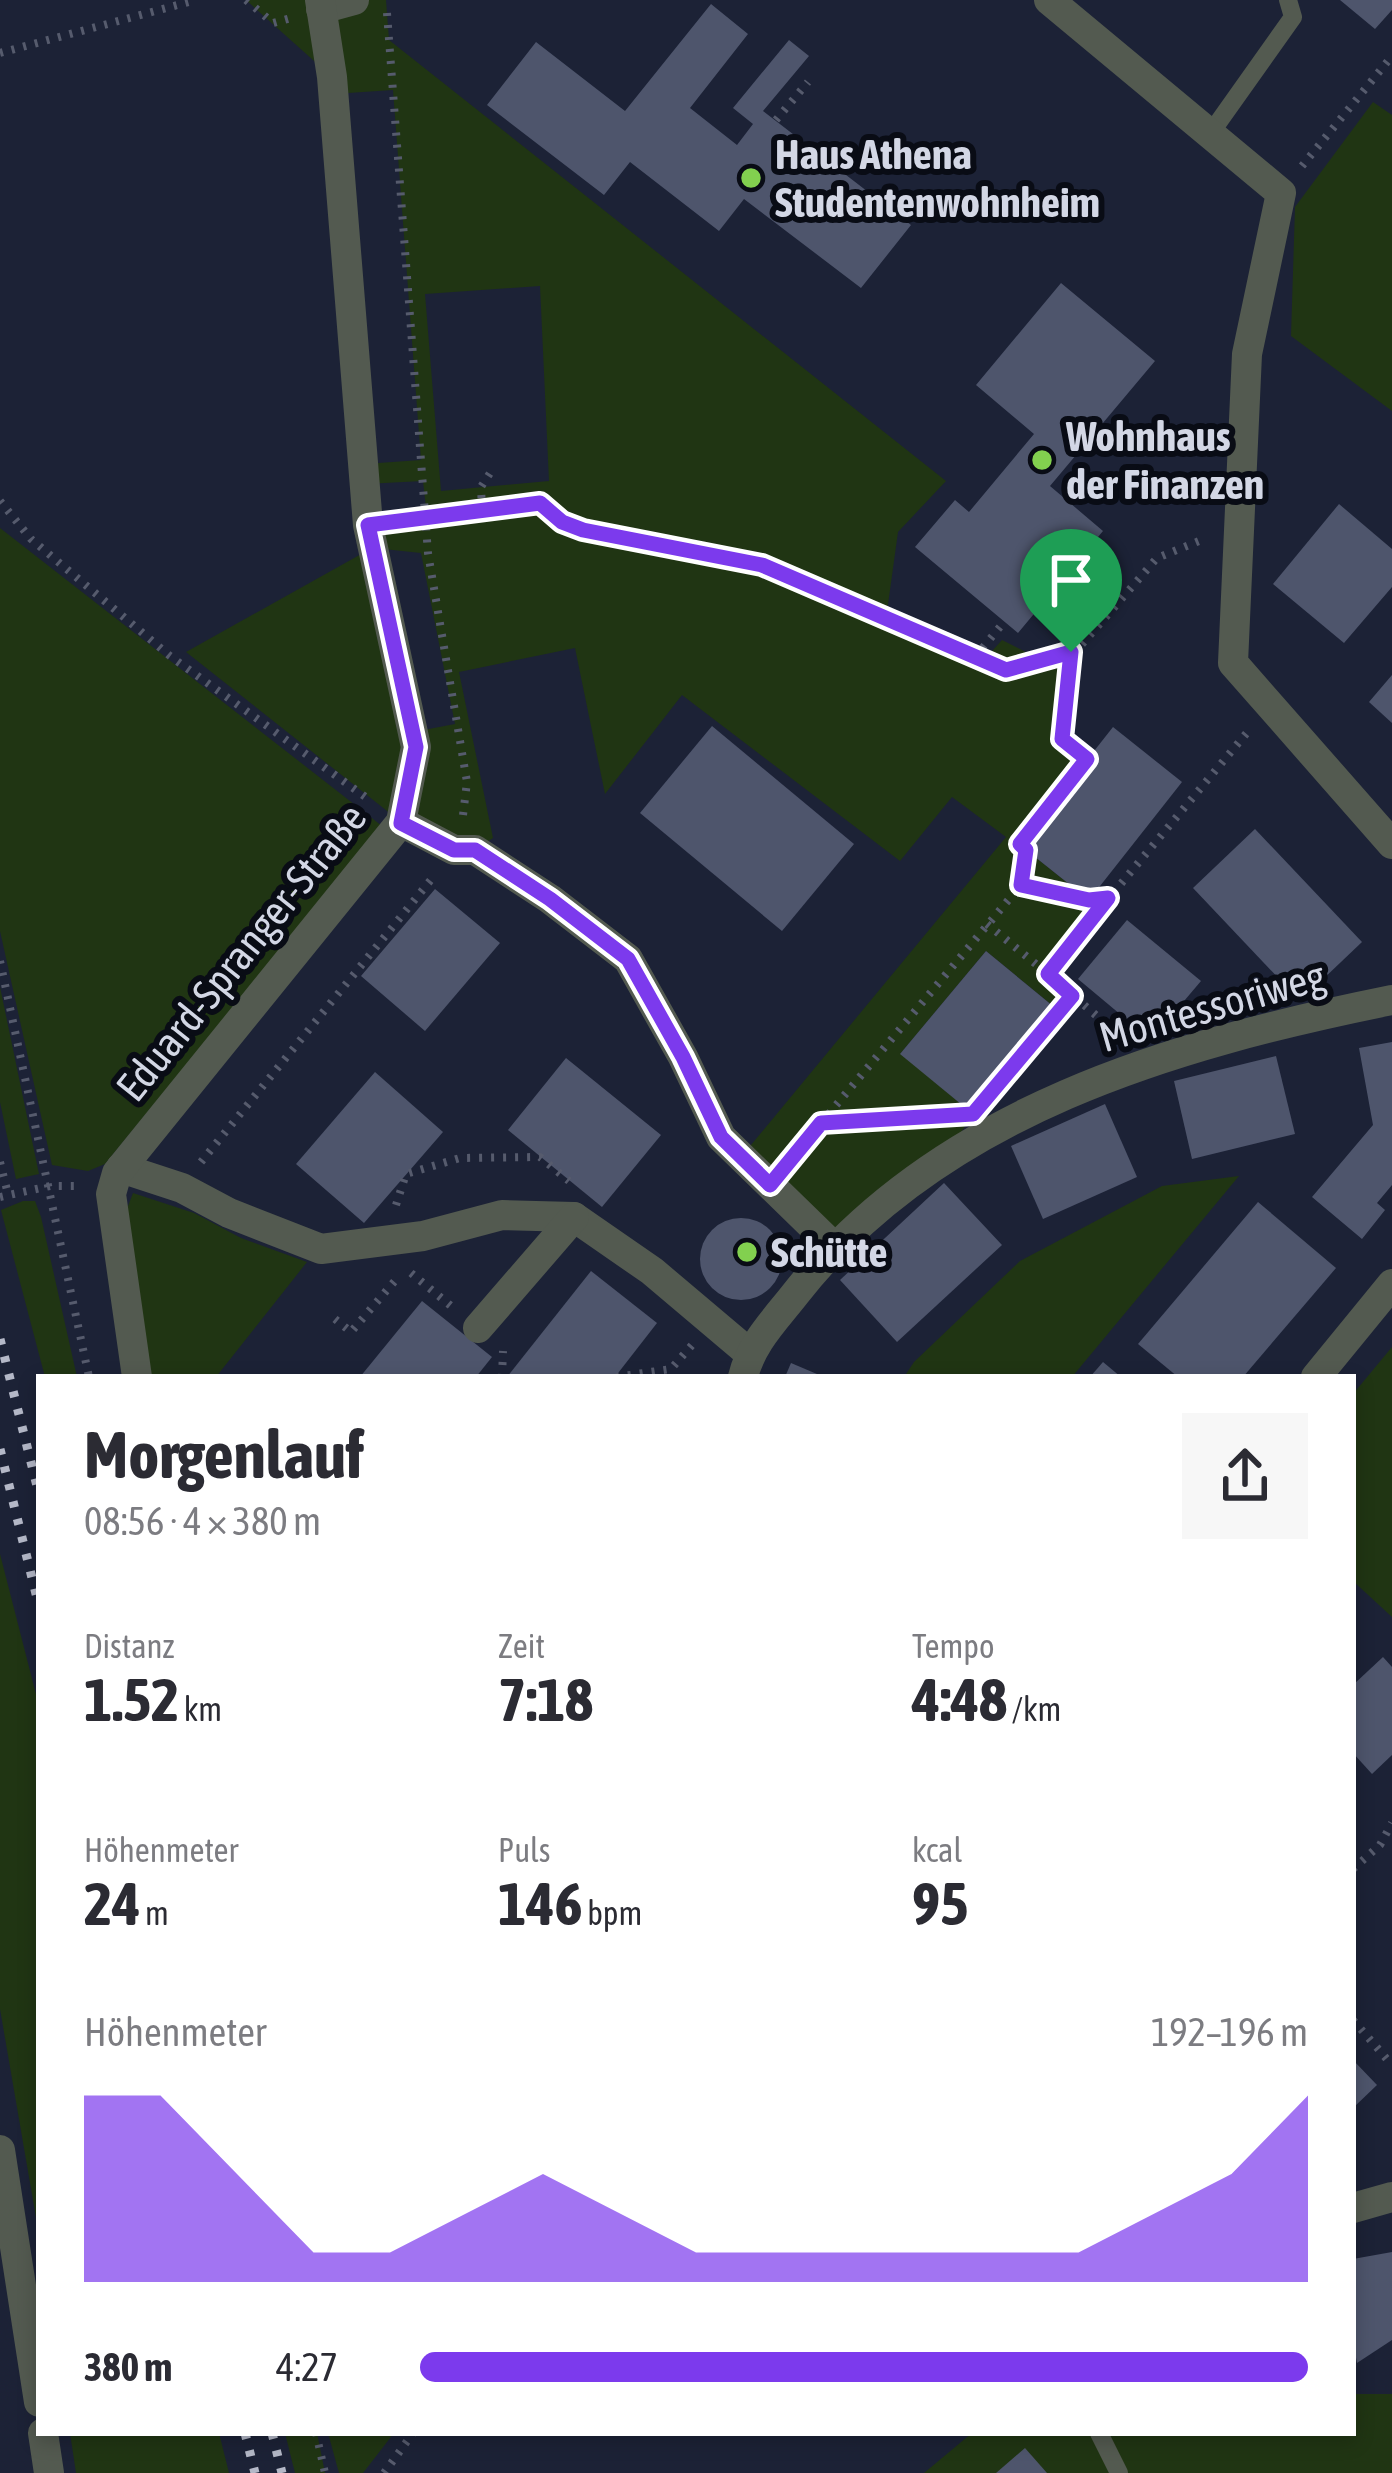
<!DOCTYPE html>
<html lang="de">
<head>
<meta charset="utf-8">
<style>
	:root { --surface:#fff; --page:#f7f7f7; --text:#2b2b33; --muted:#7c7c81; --accent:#7c3aed }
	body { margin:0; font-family:"Asap Condensed",sans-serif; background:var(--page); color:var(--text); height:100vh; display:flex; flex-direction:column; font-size:45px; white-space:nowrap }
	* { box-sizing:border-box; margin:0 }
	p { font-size:39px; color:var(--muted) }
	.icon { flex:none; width:66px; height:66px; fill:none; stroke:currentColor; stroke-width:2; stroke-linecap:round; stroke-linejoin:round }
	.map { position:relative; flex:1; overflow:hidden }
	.sheet { position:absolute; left:36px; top:1374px; width:1320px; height:1062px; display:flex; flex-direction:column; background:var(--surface); border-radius:0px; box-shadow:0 6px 18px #0003 }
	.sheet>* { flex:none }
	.pin { position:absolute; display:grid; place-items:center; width:102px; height:102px; color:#fff; margin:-123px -51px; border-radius:50% 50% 50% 0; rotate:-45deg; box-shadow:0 0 12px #0007 }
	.pin .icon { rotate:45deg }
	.round { display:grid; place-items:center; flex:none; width:126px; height:126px; border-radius:0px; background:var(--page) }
	.headline { display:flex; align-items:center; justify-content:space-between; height:204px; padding:0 48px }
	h1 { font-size:66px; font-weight:700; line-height:90px }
	.figures { display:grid; grid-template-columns:repeat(3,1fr); gap:18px; height:204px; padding:12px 48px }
	.figures div { display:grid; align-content:center }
	.figures b { font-size:60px; font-weight:700 }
	.figures small { font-size:33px; font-weight:400 }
	.figures p { font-size:33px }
	.chart { height:336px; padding:24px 48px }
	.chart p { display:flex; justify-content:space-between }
	.chart svg { width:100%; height:216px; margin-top:12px; fill:var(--accent); opacity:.7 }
	ul { padding:0 48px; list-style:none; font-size:39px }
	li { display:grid; grid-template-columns:192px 144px 1fr; align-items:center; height:90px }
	li i { height:30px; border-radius:15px; background:var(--accent) }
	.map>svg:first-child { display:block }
	.green { fill:#203513; fill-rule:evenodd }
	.building { fill:#4e556c }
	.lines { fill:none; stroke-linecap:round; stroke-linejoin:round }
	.path { stroke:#565b6d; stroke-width:8; stroke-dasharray:3 9; stroke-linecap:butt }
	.lane { stroke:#535a50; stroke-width:18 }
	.street { stroke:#535a50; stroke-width:30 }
	.rail { stroke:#b4b8c7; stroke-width:9; stroke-dasharray:6 12; stroke-linecap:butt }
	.route-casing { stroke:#fff; stroke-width:24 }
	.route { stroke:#7c3aed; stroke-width:15 }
	.poi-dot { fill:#82d04f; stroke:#090c15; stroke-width:4.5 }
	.labels { text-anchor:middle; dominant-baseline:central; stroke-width:12; stroke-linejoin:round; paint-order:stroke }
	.poi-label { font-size:42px; font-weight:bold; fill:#d3d7e5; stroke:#090c15; text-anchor:start }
	.street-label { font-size:42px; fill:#d3d7e5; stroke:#090c15 }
</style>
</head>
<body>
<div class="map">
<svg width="1392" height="2473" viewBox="0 0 1392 2473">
	<rect width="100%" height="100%" fill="#1c2236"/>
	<!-- green -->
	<g class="green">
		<path d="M246 0H386L389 40 946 481 898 532 886 619 983 661 1002 640 1069 674 1062 739 1087 759 1020 845 1089 900 1109 898 1049 973 1073 996 1059 1011 986 951 901 1053 973 1114 947 1154 833 1246 741 1157 1006 837 952 797 900 861 682 695 605 794 575 648 459 672 493 838 475 850 401 822 186 652 372 548 368 525 427 517 423 481 365 484 364 464 421 460 393 90 333 94 332 77ZM540 286 549 481 441 491 425 294ZM374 548 421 553 455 724 413 732Z"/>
		<polygon points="1373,102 1392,115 1392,411 1291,336 1295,207"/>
		<polygon points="0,528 382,826 105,1164 88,1171 52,1165 0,931"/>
		<polygon points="0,987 39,1174 16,1179 0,1102"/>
		<polygon points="1239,1176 1072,1377 904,1377 914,1362 1020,1261 1162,1186"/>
		<polygon points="133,1193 194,1213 241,1238 307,1262 216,1377 149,1377 123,1219"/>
		<polygon points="23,1201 35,1201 41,1217 77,1377 45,1377 1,1210"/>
		<polygon points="1392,1347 1392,1617 1353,1581 1353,1394"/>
		<polygon points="0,1554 39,1706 39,2235 0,2009"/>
		<polygon points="1353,2394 1392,2394 1392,2473 924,2473 972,2433 1353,2433"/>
		<polygon points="70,2433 219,2433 229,2473 76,2473"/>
		<polygon points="285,2433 317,2433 325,2473 295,2473"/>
		<polygon points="328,2433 394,2433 363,2473 339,2473"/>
	</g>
	<!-- building -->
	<g class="building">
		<polygon points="1340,0 1392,0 1392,10 1375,29"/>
		<polygon points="711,4 748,34 690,108 737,145 753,124 733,108 789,40 809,56 763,111 911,225 861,288 744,199 719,231 630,162 604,195 487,105 536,42 625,111"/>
		<polygon points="1061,283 1155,361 1050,486 1103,531 1018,633 915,547 955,500 969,512 1034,434 976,385"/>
		<polygon points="1339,504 1392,549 1392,587 1344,643 1273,584"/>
		<polygon points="1392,675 1392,723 1369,702"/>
		<polygon points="712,726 854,844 782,931 640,813"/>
		<polygon points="1113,727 1182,782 1089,900 1020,845"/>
		<polygon points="1255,829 1362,942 1300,1001 1193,888"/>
		<polygon points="435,889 500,943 425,1031 361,976"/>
		<polygon points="1127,920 1201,981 1151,1040 1078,979"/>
		<polygon points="986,951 1059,1011 973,1114 900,1054"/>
		<polygon points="1392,1042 1392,1185 1377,1203 1385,1210 1362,1239 1312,1197 1373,1125 1359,1048"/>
		<polygon points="1276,1056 1295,1134 1192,1159 1174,1081"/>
		<polygon points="566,1058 661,1135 602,1207 508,1130"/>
		<polygon points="375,1072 443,1132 364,1223 296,1164"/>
		<polygon points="1105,1104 1137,1177 1043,1219 1011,1146"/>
		<polygon points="944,1183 1002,1245 897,1342 840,1280"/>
		<polygon points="1258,1202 1336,1268 1243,1377 1178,1377 1138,1344"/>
		<circle cx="741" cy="1259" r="41"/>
		<polygon points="591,1271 657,1323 615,1377 507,1377"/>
		<polygon points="422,1301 492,1357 476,1377 360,1377"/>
		<polygon points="1103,1362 1121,1377 1090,1377"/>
		<polygon points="791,1363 824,1377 785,1377"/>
		<polygon points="1383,1657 1392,1667 1392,1755 1372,1774 1353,1753 1353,1685"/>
		<polygon points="1353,2060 1377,2085 1353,2108"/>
		<polygon points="1392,2252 1392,2340 1357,2363 1353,2341 1353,2259"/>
		<polygon points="1025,2448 1047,2473 996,2473"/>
	</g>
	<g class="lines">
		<!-- path -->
		<g class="path">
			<polyline points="246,0 273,23 291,18"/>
			<polyline points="387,13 428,553 467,782 463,815"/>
			<polyline points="0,53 196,0"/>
			<polyline points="776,120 808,82"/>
			<polyline points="1302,166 1392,56"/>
			<polyline points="0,501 31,539 170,656 371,801"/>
			<polyline points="482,510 481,487 492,470"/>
			<polyline points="402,520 540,503 562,522 583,530 762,565 1006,670 1077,650 1157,558 1204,539"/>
			<polyline points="975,657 1004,622"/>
			<polyline points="1021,885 1026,850 1020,845 1087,759 1062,739 1071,652"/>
			<polyline points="987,924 1048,974 1108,899"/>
			<polyline points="0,961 89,1377"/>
			<polyline points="1048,974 1120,1036"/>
			<polyline points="996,1087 1073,996"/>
			<polyline points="824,1123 946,1116"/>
			<polyline points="790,1160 1021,885 1089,900 1109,898 1250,729"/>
			<polyline points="0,1162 8,1194"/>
			<polyline points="201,1162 434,876"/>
			<polyline points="0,1197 50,1186 81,1186"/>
			<polyline points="396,1205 406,1174 460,1158 540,1157 569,1181"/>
			<polyline points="411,1273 451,1306"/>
			<polyline points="335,1319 351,1332 399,1276"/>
			<polyline points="502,1377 503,1351"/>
			<polyline points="616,1377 671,1369 692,1345"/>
			<polyline points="1353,1869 1380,1845 1392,1823"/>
			<polyline points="1353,2020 1392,2065"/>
			<polyline points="316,2433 325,2473"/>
			<polyline points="384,2473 413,2433"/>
		</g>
		<!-- lane -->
		<g class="lane">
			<polyline points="1210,134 1293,17 1288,0"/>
			<polyline points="1099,2433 1119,2473"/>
		</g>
		<!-- street -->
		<g class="street">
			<polyline points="1049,0 1281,193 1247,354 1233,663 1392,844"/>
			<polyline points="321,9 354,0"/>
			<polyline points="401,822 454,850 475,850 550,899 628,959 683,1057 721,1137 833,1246"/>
			<polyline points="121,1168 182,1188 229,1213 321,1249 423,1236 502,1215 574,1217 652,1271 749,1353"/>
			<polyline points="478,1328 574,1217"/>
			<polyline points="137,1377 111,1194 117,1173 401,822 416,747 368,525 332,77 320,0"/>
			<path d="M743 1377C751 1343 775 1320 796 1293 939 1111 1174 1044 1392 1000"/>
			<polyline points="1316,1377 1392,1284"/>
			<polyline points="0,2150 39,2402"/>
			<polyline points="1353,2208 1392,2197"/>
			<polyline points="43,2433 49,2473"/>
		</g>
		<!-- rail -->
		<g class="rail">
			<polyline points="0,1339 39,1494"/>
			<polyline points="0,1449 39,1606"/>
			<polyline points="245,2433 255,2473"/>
			<polyline points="272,2433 282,2473"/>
		</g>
	</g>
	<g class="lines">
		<!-- route casing -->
		<g class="route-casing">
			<polygon id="route" points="540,503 562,522 583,530 762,565 1006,670 1071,652 1062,739 1087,759 1020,844 1026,850 1021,885 1089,900 1108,898 1048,974 1072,996 973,1114 821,1123 770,1185 721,1137 683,1057 628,959 550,899 475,850 454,850 401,823 416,747 368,525"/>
		</g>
		<!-- route -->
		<use href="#route" class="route"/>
	</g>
	<!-- markers -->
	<g class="poi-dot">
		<circle cx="751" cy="178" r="12"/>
		<circle cx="1042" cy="460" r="12"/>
		<circle cx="747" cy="1252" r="12"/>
	</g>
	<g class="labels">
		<!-- poi labels -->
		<g class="poi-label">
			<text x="775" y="154">Haus Athena<tspan x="775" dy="48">Studentenwohnheim</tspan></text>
			<text x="1066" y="436">Wohnhaus<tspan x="1066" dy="48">der Finanzen</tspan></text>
			<text x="771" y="1252">Schütte</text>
		</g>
		<!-- street labels -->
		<g class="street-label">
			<text transform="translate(241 952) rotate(-51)">Eduard-Spranger-Straße</text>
			<text transform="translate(1212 1006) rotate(-16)">Montessoriweg</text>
		</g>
	</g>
</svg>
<div class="pin" style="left:1071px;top:652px;background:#1e9e55"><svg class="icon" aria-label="arrive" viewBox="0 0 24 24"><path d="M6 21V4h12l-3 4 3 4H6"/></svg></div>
<section class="sheet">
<div class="headline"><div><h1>Morgenlauf</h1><p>08:56 · 4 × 380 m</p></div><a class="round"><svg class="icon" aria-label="share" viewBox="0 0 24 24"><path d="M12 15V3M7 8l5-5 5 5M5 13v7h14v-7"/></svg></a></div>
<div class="figures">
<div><p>Distanz</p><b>1.52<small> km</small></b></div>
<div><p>Zeit</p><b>7:18</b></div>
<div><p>Tempo</p><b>4:48<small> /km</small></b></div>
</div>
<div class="figures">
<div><p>Höhenmeter</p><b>24<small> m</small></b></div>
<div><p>Puls</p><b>146<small> bpm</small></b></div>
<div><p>kcal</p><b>95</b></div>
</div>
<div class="chart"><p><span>Höhenmeter</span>192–196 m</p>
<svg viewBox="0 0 160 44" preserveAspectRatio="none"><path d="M0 44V6L10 6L20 22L30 38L40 38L50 30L60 22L70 30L80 38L90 38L100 38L110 38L120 38L130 38L140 30L150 22L160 6V44z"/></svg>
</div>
<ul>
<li><b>380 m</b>4:27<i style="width:100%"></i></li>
</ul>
</section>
</div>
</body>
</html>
